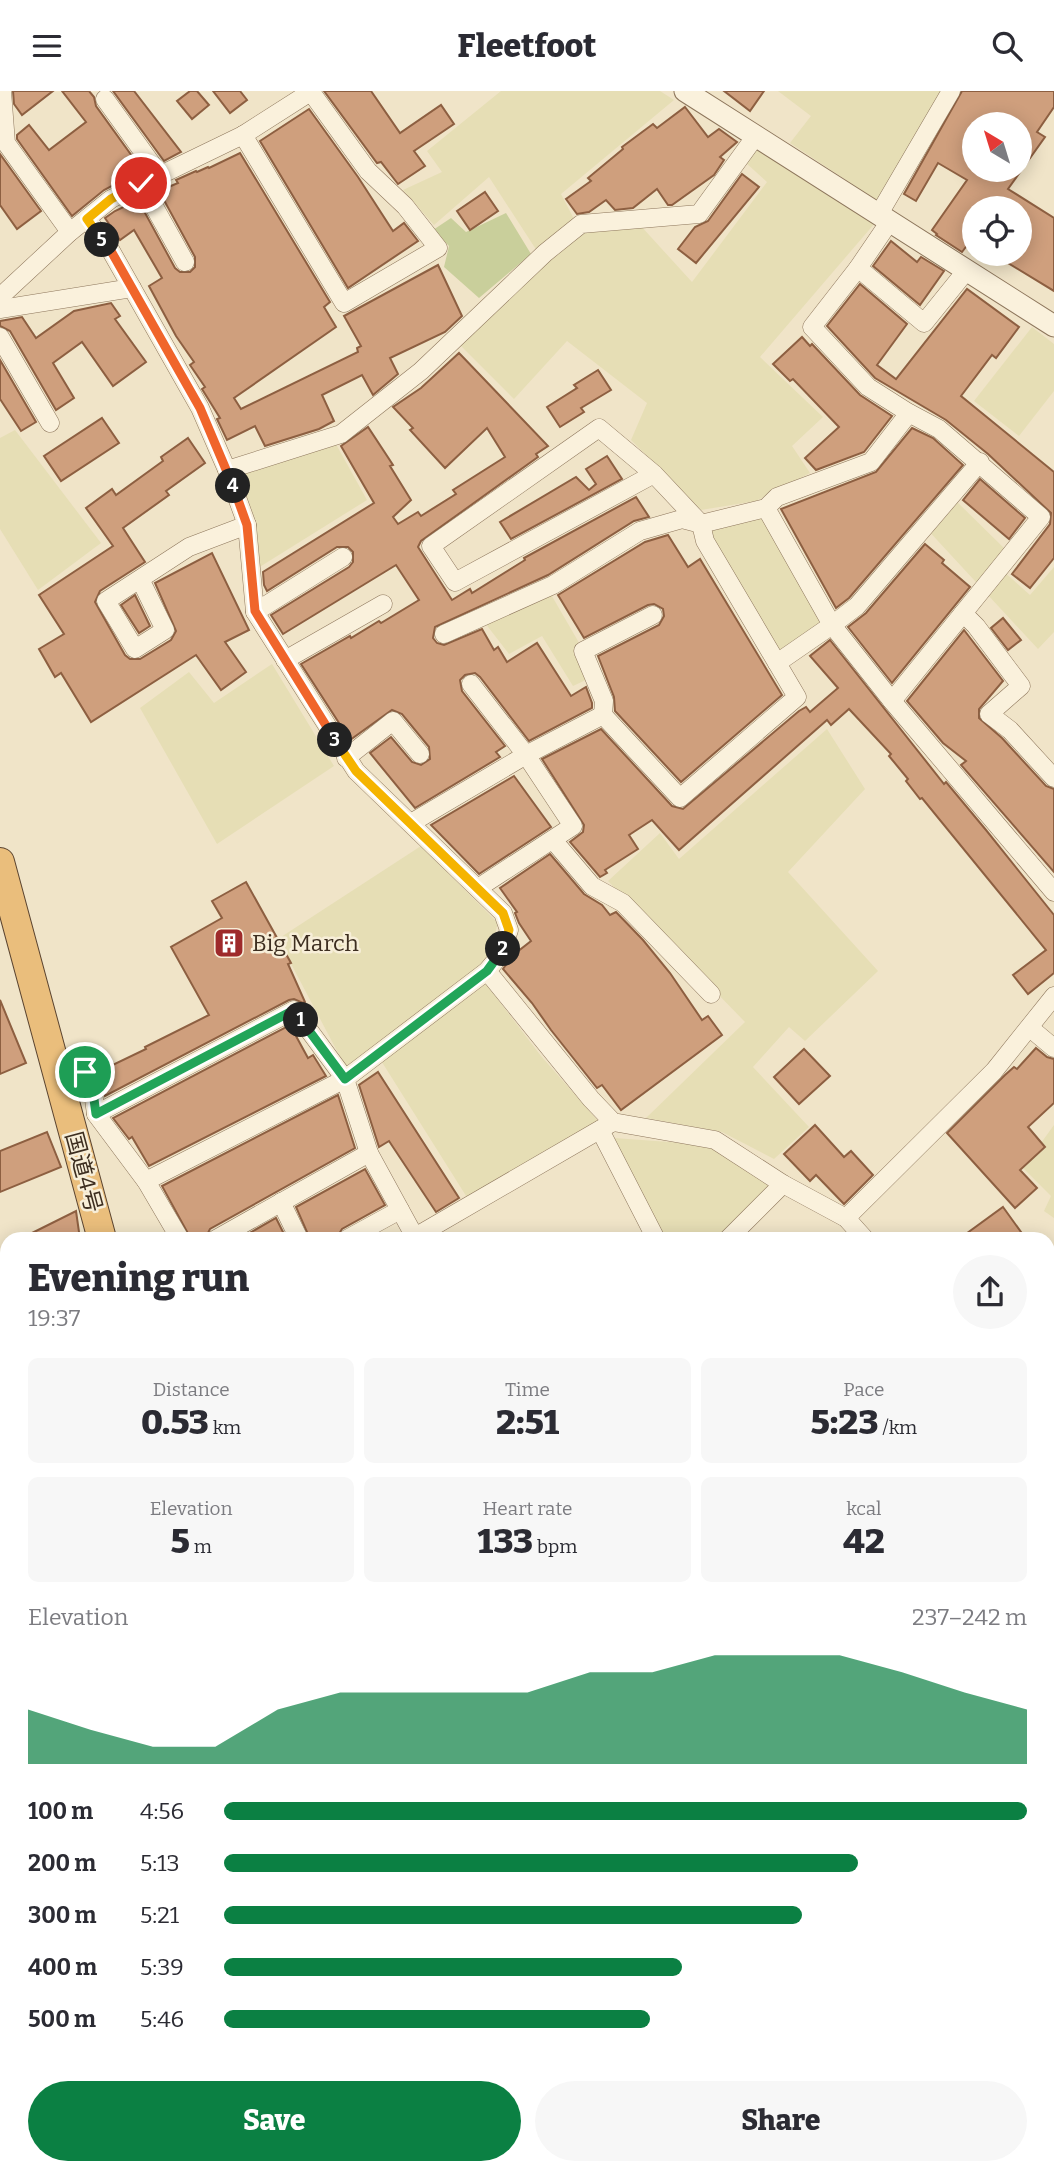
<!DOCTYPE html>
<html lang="en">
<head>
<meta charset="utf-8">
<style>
	:root { --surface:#fff; --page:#f7f7f7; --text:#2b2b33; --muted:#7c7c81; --accent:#0b8043 }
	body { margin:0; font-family:Bitter,"Noto Sans JP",serif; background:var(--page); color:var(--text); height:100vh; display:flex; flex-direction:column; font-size:26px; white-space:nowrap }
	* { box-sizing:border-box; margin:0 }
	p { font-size:23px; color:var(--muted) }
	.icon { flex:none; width:38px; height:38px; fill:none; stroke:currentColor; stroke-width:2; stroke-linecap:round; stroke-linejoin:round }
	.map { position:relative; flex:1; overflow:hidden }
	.sheet { position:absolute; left:0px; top:1141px; width:1055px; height:943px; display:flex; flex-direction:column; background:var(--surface); border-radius:21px 21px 0 0; box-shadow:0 4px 18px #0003 }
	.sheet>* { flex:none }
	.needle { width:46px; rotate:322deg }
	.fabs { position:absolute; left:962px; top:21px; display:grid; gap:14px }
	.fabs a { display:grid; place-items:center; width:70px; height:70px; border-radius:50%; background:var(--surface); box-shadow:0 4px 18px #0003; font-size:35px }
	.pin { position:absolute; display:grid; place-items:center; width:60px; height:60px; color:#fff; margin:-30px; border:4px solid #fff; border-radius:50%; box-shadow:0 2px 7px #0007 }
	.km { position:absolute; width:35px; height:35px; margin:-18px; border-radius:50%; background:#222; color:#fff; font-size:19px; line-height:35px; text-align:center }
	.round { display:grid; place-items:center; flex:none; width:74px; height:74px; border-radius:37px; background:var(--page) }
	.headline { display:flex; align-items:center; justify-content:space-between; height:119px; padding:0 28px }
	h1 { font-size:38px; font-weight:800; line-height:52px }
	.figures { display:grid; grid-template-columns:repeat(3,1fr); gap:10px; height:119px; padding:7px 28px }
	.figures div { display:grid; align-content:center; border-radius:10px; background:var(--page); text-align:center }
	.figures b { font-size:35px; font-weight:800 }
	.figures small { font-size:19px; font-weight:400 }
	.figures p { font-size:19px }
	.chart { height:196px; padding:14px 28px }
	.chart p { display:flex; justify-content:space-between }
	.chart svg { width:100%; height:126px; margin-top:7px; fill:var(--accent); opacity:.7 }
	.button { display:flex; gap:14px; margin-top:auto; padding:14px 28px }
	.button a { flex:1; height:80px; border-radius:42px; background:var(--accent); color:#fff; font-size:28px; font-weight:800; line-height:80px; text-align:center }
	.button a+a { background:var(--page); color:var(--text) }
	ul { padding:0 28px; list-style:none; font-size:23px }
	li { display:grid; grid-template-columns:112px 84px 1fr; align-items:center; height:52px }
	li i { height:18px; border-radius:9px; background:var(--accent) }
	header { display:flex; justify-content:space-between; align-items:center; height:91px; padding:0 28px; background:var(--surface); font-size:32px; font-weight:800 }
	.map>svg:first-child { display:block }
	.farmland { fill:#e6deb5 }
	.green { fill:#c9cf9b }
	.building { fill:#cf9f7d; stroke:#8d5f41; stroke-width:2; fill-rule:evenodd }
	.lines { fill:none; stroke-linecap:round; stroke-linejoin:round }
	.minor-casing { stroke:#8d765c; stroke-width:19 }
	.tertiary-casing { stroke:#8d765c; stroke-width:23 }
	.primary-casing { stroke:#5b4430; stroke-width:28 }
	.trunk-casing { stroke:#5b4430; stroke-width:30 }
	.minor { stroke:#faf1dc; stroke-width:18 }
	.tertiary { stroke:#faf1dc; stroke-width:21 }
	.primary { stroke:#f3d9a0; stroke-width:26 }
	.trunk { stroke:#eabe7c; stroke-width:28 }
	.split-1-casing { stroke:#fff; stroke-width:14 }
	.split-2-casing { stroke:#fff; stroke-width:14 }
	.split-3-casing { stroke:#fff; stroke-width:14 }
	.split-4-casing { stroke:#fff; stroke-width:14 }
	.split-5-casing { stroke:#fff; stroke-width:14 }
	.split-6-casing { stroke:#fff; stroke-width:14 }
	.split-1 { stroke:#22a559; stroke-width:9 }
	.split-2 { stroke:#22a559; stroke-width:9 }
	.split-3 { stroke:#f5b400; stroke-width:9 }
	.split-4 { stroke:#f0652b; stroke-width:9 }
	.split-5 { stroke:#f0652b; stroke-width:9 }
	.split-6 { stroke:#f5b400; stroke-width:9 }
	.labels { text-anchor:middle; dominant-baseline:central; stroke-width:5; stroke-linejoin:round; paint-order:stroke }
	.poi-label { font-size:23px; fill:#3d2e20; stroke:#f7eed8; text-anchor:start }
	.street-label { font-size:23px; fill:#3d2e20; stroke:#f7eed8 }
</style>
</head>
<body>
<header><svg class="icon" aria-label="menu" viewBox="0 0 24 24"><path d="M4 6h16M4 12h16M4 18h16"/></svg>Fleetfoot<svg class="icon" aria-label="search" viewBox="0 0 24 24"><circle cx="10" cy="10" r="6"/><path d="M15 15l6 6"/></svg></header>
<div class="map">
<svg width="1054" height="2083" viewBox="0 0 1054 2083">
	<rect width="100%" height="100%" fill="#f0e4c8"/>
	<!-- farmland -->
	<g class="farmland">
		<polygon points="501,0 660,0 674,9 561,103 574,128 537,160 489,86 434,134 403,99 442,81 427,60"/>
		<polygon points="778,0 942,0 878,110 790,52 811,25"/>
		<polygon points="757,58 875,132 760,266 823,326 792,355 810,382 756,410 701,419 631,349 647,312 567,250 514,308 455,249 580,142 640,134 692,191 767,91 745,71"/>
		<polygon points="1032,236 1054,253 1054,300 1019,345 974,310"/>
		<polygon points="15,339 101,452 38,499 0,438 0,347"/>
		<polygon points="332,346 367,409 250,482 227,379"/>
		<polygon points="951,405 1005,458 994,472 1030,504 1054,476 1054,541 1038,558 925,436"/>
		<polygon points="763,424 827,533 779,564 707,437"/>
		<polygon points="549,500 578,550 588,588 573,595 542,545 509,563 485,532"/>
		<polygon points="272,573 334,675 217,753 140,617 189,581 214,612"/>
		<polygon points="827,638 865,698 788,781 878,880 805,950 789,936 753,976 809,1036 774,1068 722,1041 646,1027 745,931 608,790 660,742 679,768"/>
		<polygon points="421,755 498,832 490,861 483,876 347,979 278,848"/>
		<polygon points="486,893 541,965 599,1031 468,1108 380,968"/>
		<polygon points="1054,1034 1054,1127 1044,1120 1051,1105 1023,1077"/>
		<polygon points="614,1047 711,1054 772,1093 719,1148 662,1148"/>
		<polygon points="1054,1739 1054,1828 1048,1838 1048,1747"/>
		<polygon points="7,1843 7,1917 0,1918 0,1844"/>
		<polygon points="7,1985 7,2077 72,2077 71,2083 0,2083 0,1986"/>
		<polygon points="687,2077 945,2077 942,2083 688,2083"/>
	</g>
	<!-- green -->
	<polygon class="green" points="506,122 531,163 479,207 444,176 449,155 433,139 451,127 466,141"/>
	<!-- building -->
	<g class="building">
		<polygon points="13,0 53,0 22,24 14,13"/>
		<polygon points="62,0 89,0 94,6 96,15 142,79 104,99 72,125 17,48 17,44 29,34 49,59 86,31"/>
		<polygon points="113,0 134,0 181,61 164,70"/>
		<polygon points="190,0 197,0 209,14 192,28 177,10"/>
		<polygon points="213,0 240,0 247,9 230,22"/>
		<polygon points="324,0 371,0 400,42 441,14 454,33 414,60 425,75 398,93 381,71 377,72"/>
		<polygon points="724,0 764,0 750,20"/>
		<path d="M962 0H1054V16L1037 41 1045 46 1008 98 1054 127V200L993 163H1020V117H975V144L962 161 936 144 937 143 932 139 967 89 938 72 916 110 904 103ZM975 33H1020V79H975Z"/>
		<polygon points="685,16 708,46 719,38 737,51 720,66 724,69 714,84 672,114 668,114 657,98 633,117 615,119 606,109 589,121 577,123 566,108 591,90 588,87 623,58 622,56 653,33 657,37"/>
		<polygon points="309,18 358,86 393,140 404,132 418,150 348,197 260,50"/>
		<polygon points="240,62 330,211 324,216 336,236 234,307 241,318 358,261 357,257 361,255 344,225 438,174 462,225 445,241 390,267 398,283 373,304 362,284 322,304 334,330 319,338 265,355 255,335 227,349 217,328 220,327 202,298 205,296 190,274 194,271 176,245 149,195 162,187 134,139 120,149 105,127 115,120 138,109 175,177 180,181 190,181 195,176 195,166 159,100 178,92 176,89 196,80 197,81 208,76 209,77"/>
		<polygon points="0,63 41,120 17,138 0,114"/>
		<polygon points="742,83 759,96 696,172 678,158 695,136 708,130"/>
		<polygon points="485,101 498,120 470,139 457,120"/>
		<polygon points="891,150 917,171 921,166 944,180 920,214 873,175"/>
		<polygon points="860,193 907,233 877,274 896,288 967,198 1019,236 996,267 992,264 961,305 1054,381 1054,467 1030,497 1012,483 1050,433 1051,422 988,363 946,329 875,287 827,235"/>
		<polygon points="111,212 120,225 115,228 146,271 113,295 82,251 53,272 74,307 56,319 10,240 0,235 0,230 22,226 36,247 74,220"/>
		<polygon points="802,246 810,255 812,253 860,304 892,325 864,361 816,379 805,367 839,336 793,288 790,290 773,273"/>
		<polygon points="459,262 548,355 536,363 538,366 421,450 418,456 452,509 470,498 472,502 525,469 524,467 636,406 649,426 634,430 548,484 435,536 433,547 437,552 444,554 482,538 494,559 498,556 507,571 537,552 571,605 586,596 592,612 592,617 529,650 480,586 475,582 465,584 460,589 462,600 505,655 496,661 500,666 415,717 370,662 391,646 412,671 421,674 430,668 429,656 402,623 392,619 350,649 301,573 350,545 351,547 379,530 381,532 419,509 396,474 283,543 271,524 349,476 353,471 353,461 348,456 337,456 267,500 264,494 263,481 374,412 341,355 368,336 393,374 390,375 411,409 393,426 398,433 418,421 421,425 456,403 453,399 505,366 487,337 445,377 410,339 413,337 393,316 421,297"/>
		<polygon points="0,269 36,331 21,340 0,308"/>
		<polygon points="598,279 611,299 581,317 584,321 560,336 547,316 577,297 574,294"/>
		<polygon points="102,327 119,352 61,390 44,365"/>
		<polygon points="912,337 933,347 963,374 849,507 836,517 781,418 876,381"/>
		<polygon points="188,347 205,372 166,400 169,404 123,437 145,471 100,500 95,511 125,564 130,568 140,568 171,549 176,540 155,492 212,462 249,539 225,551 246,581 221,599 196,564 91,631 61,582 55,586 39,558 64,543 39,504 113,455 86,417 112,398 116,404 163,370 161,366"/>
		<polygon points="607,365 622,388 511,448 500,431 576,386 589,399 596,393 586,378"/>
		<polygon points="980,388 1025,427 1009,448 963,409"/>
		<polygon points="668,444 688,476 700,468 782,604 681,691 615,620 614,606 598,565 659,534 664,525 663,518 654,513 648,514 584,547 558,504 645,451"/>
		<polygon points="925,453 944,469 942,472 970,496 892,592 848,536 866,522"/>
		<polygon points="135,504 150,535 139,542 121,514"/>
		<polygon points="1003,527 1021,549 1008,559 991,537"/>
		<polygon points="964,539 1003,590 979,618 979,627 1002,647 1046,695 1054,698 1054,781 961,674 966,670 943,652 907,610"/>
		<polygon points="830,549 944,693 946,691 986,739 1054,824 1054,882 1028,903 1013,884 1046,859 922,707 920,708 906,690 908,688 889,665 891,663 849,618 831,634 827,629 679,759 652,729 629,744 638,758 605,779 607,782 600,786 570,751 583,741 584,734 542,668 601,638 672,715 683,718 799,620 806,616 810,621 838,597 810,565"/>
		<polygon points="514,685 551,736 479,783 431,734"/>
		<polygon points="550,763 584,803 602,814 610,824 616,821 643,849 670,882 702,929 708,925 722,944 621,1019 602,994 597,997 551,939 532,912 503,878 512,865 531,850 519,832 515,822 517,821 500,797"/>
		<polygon points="246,791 291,872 288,873 305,911 303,912 294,908 289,909 105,1005 100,980 146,958 145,956 209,924 171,856 222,827 212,810"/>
		<polygon points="0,909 26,972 0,983"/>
		<polygon points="290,934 308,967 313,964 326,985 149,1075 132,1046 129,1048 113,1027"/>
		<polygon points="1036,957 1047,966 1054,968 1054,1012 1028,1036 1045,1056 1020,1079 1037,1097 1015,1117 947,1042 1005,984 1014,976 1017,978"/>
		<polygon points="804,958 830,985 799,1013 774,986"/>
		<polygon points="378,981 459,1107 436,1121 389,1050 379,1056 359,994"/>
		<polygon points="338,1004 355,1057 210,1138 205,1148 191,1148 162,1095"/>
		<polygon points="815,1034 844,1066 851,1060 873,1084 844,1113 816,1084 810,1090 784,1063"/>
		<polygon points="47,1041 61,1076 0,1101 0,1060"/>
		<polygon points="365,1078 385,1114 342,1138 336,1148 310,1148 296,1116"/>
		<polygon points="1003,1116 1026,1148 959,1148"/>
		<polygon points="76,1120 80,1148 20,1148"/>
		<polygon points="276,1127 285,1145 279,1148 239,1148"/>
	</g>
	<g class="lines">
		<!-- minor casing -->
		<g class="minor-casing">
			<g id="minor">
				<polyline points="2,0 6,52 70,141"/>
				<polyline points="105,8 159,83"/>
				<polyline points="243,44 344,212 438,157 405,115 368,80 311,1"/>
				<polyline points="141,92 185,171"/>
				<polyline points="879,123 951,0"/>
				<polyline points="890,130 858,177 812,236 868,296 909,322 939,338 1041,426 892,610"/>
				<polyline points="858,177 924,232 966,180"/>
				<polyline points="0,206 70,141 111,108 243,44 312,0"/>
				<polyline points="0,218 132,197"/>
				<polyline points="0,246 50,332"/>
				<polyline points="227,379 341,343 421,280 545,162 581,133 699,123 755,46"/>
				<polyline points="654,383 455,491 431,455 599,337 654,383 701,433 705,450 777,572"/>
				<polyline points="766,417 832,534 857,515 980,371"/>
				<polyline points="140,488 165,539 135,558 106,510 189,456 247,434"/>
				<polyline points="255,521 343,466"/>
				<polyline points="963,522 976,535 1021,595 989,623 1010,639 1054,687"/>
				<polyline points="444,543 553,494 640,440 682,428 701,433 766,417 777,406 871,371 909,322"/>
				<polyline points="285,569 383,513"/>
				<polyline points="471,593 526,664 573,735 478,797"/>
				<polyline points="603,624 604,610 583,560 653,524"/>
				<polyline points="346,667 393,630 420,663"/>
				<polyline points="411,732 526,664 603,624 680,707 797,606 777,572 832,534 892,610 1054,801"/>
				<polyline points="553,749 592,795 623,812 711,903"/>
				<polyline points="487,880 591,1008 613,1031 715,1049 783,1093 846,1127 865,1148"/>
				<polyline points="1030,937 1054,957"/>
				<polyline points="59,990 85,981 91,986 96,1023 146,1090 345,988 487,880 501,863 509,839 503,822 356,680 255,521 247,434 227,379 200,317 111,160 87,128"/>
				<polyline points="96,1023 294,919 345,988 369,1062 416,1148"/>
				<polyline points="600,1039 656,1148"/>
				<polyline points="146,1090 180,1148"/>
				<polyline points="281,1111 299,1148"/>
				<polyline points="846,1127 994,980 1054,905"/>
				<polyline points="415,1146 613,1031"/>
				<polyline points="216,1148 369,1062"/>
				<polyline points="347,1148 400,1119"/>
				<polyline points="728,1148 783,1093"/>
				<polyline points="1048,1300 1054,1296"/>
				<polyline points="0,1367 7,1365"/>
				<polyline points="1048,1409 1054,1417"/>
				<polyline points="0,1611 7,1610"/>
				<polyline points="0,1720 7,1740"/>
				<polyline points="0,1925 7,1925"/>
				<polyline points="1048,2017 1054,2021"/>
				<polyline points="79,2083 79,2077"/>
				<polyline points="440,2083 452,2077"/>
				<polyline points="517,2083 518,2077"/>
			</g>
		</g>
		<!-- tertiary casing -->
		<g class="tertiary-casing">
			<polyline id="tertiary" points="685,0 1054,235"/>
		</g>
		<!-- primary casing -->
		<g class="primary-casing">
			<g id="primary">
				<polyline points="1048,1905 1054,1892"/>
				<polyline points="964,2083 966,2077"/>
			</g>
		</g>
		<!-- trunk casing -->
		<g class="trunk-casing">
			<g id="trunk">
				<polyline points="0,771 102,1148"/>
				<polyline points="352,2077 354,2083"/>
			</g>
		</g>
		<!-- minor -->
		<use href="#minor" class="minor"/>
		<!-- tertiary -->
		<use href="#tertiary" class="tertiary"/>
		<!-- primary -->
		<use href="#primary" class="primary"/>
		<!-- trunk -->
		<use href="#trunk" class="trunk"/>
	</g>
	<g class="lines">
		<!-- split-1 casing -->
		<g class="split-1-casing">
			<polyline id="split-1" points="85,981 91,986 96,1023 294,919 301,929"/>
		</g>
		<!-- split-2 casing -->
		<g class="split-2-casing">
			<polyline id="split-2" points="301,929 345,988 487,880 503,858"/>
		</g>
		<!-- split-3 casing -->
		<g class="split-3-casing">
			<polyline id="split-3" points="335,649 356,680 503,822 509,839 503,858"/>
		</g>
		<!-- split-4 casing -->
		<g class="split-4-casing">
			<polyline id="split-4" points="233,395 247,434 255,520 335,649"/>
		</g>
		<!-- split-5 casing -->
		<g class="split-5-casing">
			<polyline id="split-5" points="102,149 111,160 200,317 233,395"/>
		</g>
		<!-- split-6 casing -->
		<g class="split-6-casing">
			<polyline id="split-6" points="102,149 87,128 111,108 141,92"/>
		</g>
		<!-- split-1 -->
		<use href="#split-1" class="split-1"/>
		<!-- split-2 -->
		<use href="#split-2" class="split-2"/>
		<!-- split-3 -->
		<use href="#split-3" class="split-3"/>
		<!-- split-4 -->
		<use href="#split-4" class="split-4"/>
		<!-- split-5 -->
		<use href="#split-5" class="split-5"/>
		<!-- split-6 -->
		<use href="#split-6" class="split-6"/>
	</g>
	<!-- icons -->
	<defs>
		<g id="building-square" transform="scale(1.575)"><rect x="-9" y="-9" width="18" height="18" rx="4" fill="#9e2a2b" stroke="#f7eed8"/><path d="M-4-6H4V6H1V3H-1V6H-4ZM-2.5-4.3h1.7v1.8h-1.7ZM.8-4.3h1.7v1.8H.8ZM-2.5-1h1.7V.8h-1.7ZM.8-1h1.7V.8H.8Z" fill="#fff"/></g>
	</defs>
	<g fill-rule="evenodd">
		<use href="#building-square" x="229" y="852"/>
	</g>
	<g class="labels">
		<!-- poi labels -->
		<g class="poi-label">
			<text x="252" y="852">Big March</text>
		</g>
		<!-- street labels -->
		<g class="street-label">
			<text transform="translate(84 1081) rotate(75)">国道4号</text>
		</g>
	</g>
</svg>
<div class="fabs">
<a><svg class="needle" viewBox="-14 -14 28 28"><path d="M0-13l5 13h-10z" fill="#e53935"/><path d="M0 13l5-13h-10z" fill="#7c7c81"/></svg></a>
<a><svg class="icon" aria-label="locate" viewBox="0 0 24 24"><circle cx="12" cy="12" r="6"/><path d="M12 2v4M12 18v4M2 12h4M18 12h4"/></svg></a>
</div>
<div class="pin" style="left:85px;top:981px;background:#1e9e55"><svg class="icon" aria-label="arrive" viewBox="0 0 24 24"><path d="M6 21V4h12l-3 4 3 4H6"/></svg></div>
<div class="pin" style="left:141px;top:92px;background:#d93025"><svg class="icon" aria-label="check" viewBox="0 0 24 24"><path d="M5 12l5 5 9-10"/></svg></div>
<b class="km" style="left:301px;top:929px">1</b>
<b class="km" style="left:503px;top:858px">2</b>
<b class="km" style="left:335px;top:649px">3</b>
<b class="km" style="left:233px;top:395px">4</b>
<b class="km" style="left:102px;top:149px">5</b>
<section class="sheet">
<div class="headline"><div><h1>Evening run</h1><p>19:37</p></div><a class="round"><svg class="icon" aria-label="share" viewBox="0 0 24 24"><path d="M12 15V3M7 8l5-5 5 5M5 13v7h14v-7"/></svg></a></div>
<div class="figures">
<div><p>Distance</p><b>0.53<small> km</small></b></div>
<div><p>Time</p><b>2:51</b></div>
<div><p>Pace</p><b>5:23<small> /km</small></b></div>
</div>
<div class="figures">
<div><p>Elevation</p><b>5<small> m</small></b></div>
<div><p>Heart rate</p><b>133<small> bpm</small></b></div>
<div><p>kcal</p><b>42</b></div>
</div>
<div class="chart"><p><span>Elevation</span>237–242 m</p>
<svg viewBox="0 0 160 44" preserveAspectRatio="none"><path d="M0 44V25L10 32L20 38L30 38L40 25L50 19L60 19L70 19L80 19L90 12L100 12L110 6L120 6L130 6L140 12L150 19L160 25V44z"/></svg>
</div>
<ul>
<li><b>100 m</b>4:56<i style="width:100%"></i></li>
<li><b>200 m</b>5:13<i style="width:79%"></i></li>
<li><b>300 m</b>5:21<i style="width:72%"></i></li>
<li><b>400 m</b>5:39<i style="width:57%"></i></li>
<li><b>500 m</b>5:46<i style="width:53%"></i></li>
</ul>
<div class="button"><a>Save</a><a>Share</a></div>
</section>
</div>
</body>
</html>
